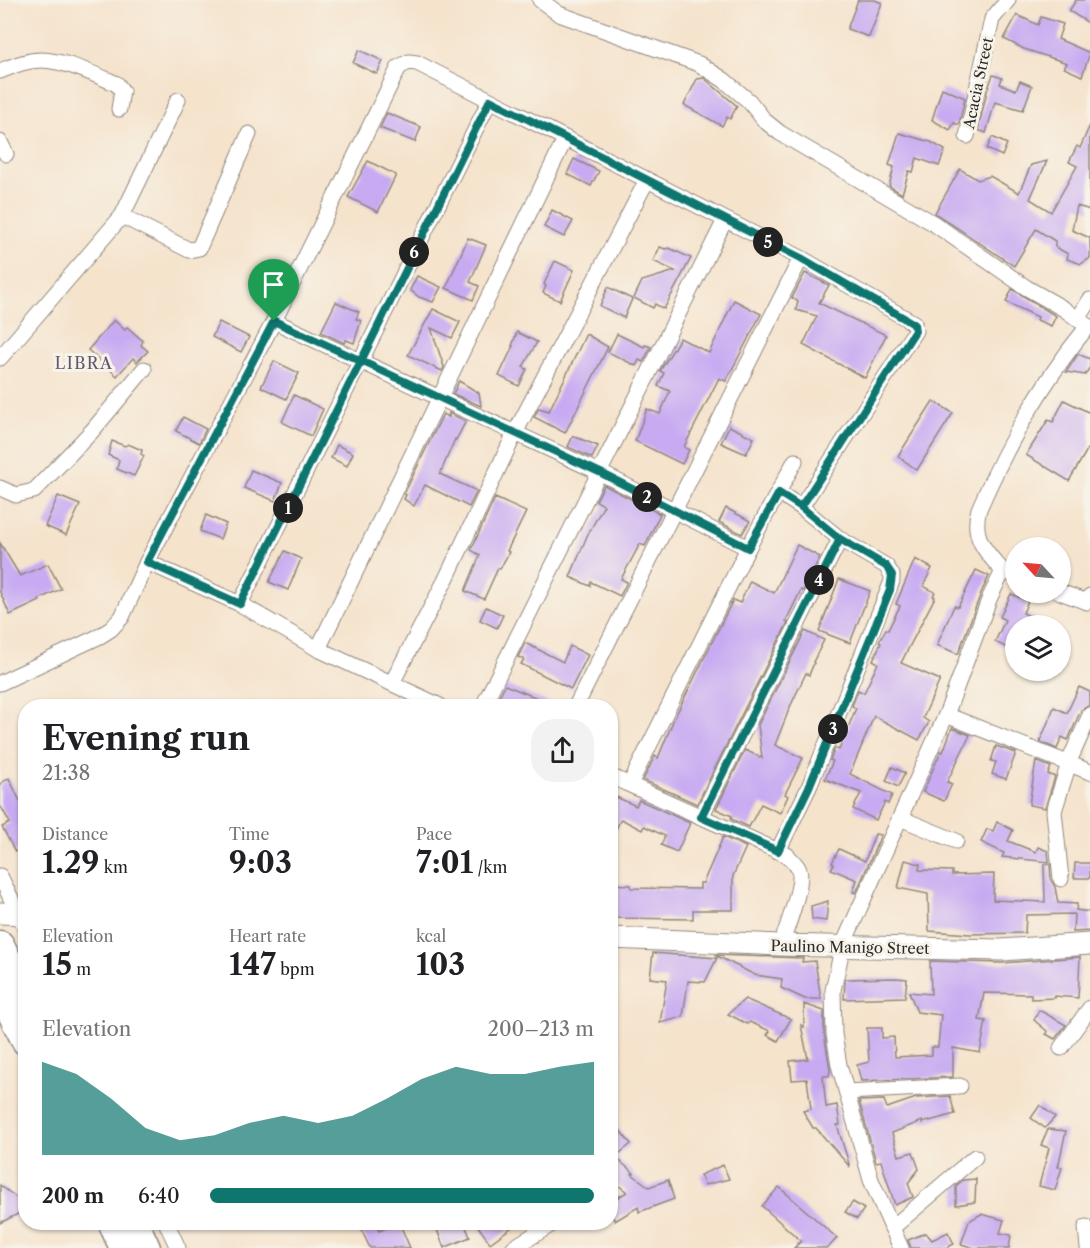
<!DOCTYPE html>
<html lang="en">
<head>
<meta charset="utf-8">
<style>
	:root { --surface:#fff; --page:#f2f2f2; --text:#202124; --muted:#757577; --accent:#0f766e }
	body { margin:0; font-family:"Libre Caslon Text",serif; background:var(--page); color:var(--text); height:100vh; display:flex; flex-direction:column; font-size:22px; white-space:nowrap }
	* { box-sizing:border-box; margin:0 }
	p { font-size:20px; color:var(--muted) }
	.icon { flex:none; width:33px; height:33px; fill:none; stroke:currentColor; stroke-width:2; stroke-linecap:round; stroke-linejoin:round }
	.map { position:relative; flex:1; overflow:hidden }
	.side { position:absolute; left:18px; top:699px; width:600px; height:531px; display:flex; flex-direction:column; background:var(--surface); border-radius:24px; box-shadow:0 2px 4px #0004 }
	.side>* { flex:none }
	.needle { width:39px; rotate:296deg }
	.controls { position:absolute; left:1005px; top:537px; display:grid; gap:12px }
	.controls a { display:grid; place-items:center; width:66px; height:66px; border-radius:50%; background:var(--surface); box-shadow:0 2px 4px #0004; font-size:30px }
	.pin { position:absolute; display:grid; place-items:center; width:51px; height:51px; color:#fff; margin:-62px -26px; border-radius:50% 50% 50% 0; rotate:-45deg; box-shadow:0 0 6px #0007 }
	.pin .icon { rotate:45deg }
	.km { position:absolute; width:30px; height:30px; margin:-15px; border-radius:50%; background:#222; color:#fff; font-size:16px; line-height:30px; text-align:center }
	.round { display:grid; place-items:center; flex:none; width:63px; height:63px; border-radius:24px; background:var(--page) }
	.headline { display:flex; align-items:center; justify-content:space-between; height:102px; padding:0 24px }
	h1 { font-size:33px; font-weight:800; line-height:45px }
	.figures { display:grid; grid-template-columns:repeat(3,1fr); gap:9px; height:102px; padding:6px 24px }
	.figures div { display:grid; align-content:center }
	.figures b { font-size:30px; font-weight:800 }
	.figures small { font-size:16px; font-weight:400 }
	.figures p { font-size:16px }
	.chart { height:168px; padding:12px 24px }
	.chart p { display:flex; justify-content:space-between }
	.chart svg { width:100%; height:108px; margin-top:6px; fill:var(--accent); opacity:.7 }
	ul { padding:0 24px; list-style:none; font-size:20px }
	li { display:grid; grid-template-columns:96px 72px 1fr; align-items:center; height:45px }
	li i { height:15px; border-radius:8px; background:var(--accent) }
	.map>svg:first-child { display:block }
	.building { fill:#c7aaf2 }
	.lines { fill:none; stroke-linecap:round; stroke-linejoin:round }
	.street-casing { stroke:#90877c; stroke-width:17 }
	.secondary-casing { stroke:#90877c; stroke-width:23 }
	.highway-casing { stroke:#90877c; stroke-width:31 }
	.street { stroke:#fff; stroke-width:15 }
	.secondary { stroke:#fff; stroke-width:21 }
	.highway { stroke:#fff; stroke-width:28 }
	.route-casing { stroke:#fff; stroke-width:12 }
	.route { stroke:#0f766e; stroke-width:8 }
	.labels { text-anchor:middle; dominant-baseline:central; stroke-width:6; stroke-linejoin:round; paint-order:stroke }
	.street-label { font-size:15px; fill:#2b2b2b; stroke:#f7f3e8 }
	.neighbourhood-label { font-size:16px; letter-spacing:1.5px; fill:#625771; stroke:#f7f3e8 }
</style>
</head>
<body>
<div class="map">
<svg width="1090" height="1248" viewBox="0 0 1090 1248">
	<rect width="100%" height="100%" fill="#f7f3e8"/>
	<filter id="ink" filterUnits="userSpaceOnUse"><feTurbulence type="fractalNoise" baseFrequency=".0167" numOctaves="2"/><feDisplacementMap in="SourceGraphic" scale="12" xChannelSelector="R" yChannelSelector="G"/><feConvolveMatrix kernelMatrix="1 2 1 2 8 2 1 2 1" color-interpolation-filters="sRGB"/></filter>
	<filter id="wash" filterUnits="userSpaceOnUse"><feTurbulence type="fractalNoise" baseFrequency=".008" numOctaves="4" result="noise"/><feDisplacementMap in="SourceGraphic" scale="24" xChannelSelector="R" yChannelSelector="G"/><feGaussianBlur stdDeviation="1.35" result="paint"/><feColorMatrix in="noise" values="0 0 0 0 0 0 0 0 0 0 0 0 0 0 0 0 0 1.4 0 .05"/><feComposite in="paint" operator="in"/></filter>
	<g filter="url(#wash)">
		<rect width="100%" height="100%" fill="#f5e3cc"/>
		<g id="blocks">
			<!-- building -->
			<g class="building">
				<polygon points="858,0 875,0 882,3 869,37 847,29"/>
				<polygon points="1076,0 1090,0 1090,24 1069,11"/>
				<polygon points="1017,15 1038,25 1041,17 1063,24 1058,39 1090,53 1082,76 1064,68 1067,63 1024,49 1004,39"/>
				<polygon points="359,50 383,61 377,74 353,63"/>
				<polygon points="993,75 1002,78 1000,84 1016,90 1020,81 1032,86 1023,110 995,102 986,133 978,130 987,91"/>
				<polygon points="704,78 737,106 730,119 727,117 722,126 684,105 697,79"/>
				<polygon points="942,88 965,98 959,125 954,123 950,130 932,120"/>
				<polygon points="387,113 421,127 415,142 380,128"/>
				<polygon points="1090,125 1090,210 1077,206 1072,230 1090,238 1090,258 1081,264 1067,259 1068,254 1055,247 1055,241 1036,229 1014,266 935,213 960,169 978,180 990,176 1019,193 1031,165 1047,161 1030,199 1051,212 1077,166 1069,162 1077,146 1080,148"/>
				<polygon points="899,133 931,142 945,150 939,166 917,158 913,172 909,171 902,194 889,186 894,167 889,165"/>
				<polygon points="992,137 1007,144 1002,156 987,149"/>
				<polygon points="574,159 599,171 591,186 567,174"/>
				<polygon points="368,161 396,175 378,212 348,197"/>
				<polygon points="552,210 573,221 564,237 544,227"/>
				<polygon points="468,238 486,245 470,282 479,286 473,300 446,288"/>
				<polygon points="660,247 665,249 669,248 691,258 664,309 655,304 653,308 634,298 642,281 675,271 653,261"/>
				<polygon points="555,261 574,270 560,301 543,293 546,286 544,284"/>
				<polygon points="805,273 829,285 819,303 886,335 865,378 803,345 817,316 796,310 798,301 792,298"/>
				<polygon points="417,276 441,287 433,302 419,297 410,290"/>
				<polygon points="608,287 632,299 624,318 600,306"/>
				<polygon points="1012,289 1056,316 1051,326 1037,320 1038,317 1006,302"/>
				<polygon points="734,300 761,314 726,381 719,378 684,447 689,450 682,464 635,441 647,409 660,414 670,391 658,386 664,373 660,371 680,338 709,353"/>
				<polygon points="336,302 359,312 356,319 361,321 354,343 346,340 344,343 321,332"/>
				<polygon points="433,309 460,322 452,338 431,328 444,367 442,371 408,355"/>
				<polygon points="114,320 125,330 127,327 143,341 141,345 148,351 137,362 133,358 117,376 88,350"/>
				<polygon points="219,322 249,337 241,352 212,337"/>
				<polygon points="517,332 537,342 523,367 527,369 519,386 499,376 513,346 512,346"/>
				<polygon points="586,334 608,347 565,433 534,417 539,408 549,411"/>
				<polygon points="617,334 644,347 645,345 651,347 643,362 639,360 636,366 608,352"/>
				<polygon points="1078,354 1090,359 1090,367 1085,375 1066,372"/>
				<polygon points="274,361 299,373 286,399 261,387"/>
				<polygon points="459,381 479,393 481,406 453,394"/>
				<polygon points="294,395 323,409 311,436 282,422"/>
				<polygon points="1064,400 1090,413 1090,445 1069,481 1026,455 1048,420 1053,422"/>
				<polygon points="933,401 953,413 917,470 898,456"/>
				<polygon points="449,413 466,421 456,440 455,439 440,474 477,491 469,507 425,485 414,506 404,499 406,495 404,494 443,414 449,417"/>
				<polygon points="183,417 206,429 199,443 176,431"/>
				<polygon points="729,426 754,438 746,454 721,443"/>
				<polygon points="573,436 598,446 592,458 568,447"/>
				<polygon points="112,441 125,446 128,444 142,450 141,454 144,456 134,476 117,469 119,460 108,455"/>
				<polygon points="337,445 353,453 347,466 331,458"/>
				<polygon points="251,470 282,483 275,501 244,488"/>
				<polygon points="604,485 660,514 645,546 640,544 621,579 627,582 620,596 591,582 590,586 570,577 587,536 604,505 596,501"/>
				<polygon points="58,496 80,505 66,535 45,526"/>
				<polygon points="495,498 526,512 507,551 509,552 500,569 498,568 484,599 465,591 480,555 471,550"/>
				<polygon points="726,508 750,521 742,534 719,522"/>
				<polygon points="206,515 226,524 220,539 200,531"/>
				<polygon points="0,543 20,576 48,564 61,589 39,599 40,601 10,615 0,592"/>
				<polygon points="797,545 820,557 803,591 801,590 786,621 788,622 697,804 643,780 655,756 658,758 673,721 733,600 740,603 750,581 774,593"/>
				<polygon points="285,551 301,559 288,590 269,582"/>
				<polygon points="915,559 932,568 923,586 935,592 933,596 935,597 901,663 940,680 923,718 929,722 919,740 874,716 850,774 892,795 888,804 885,802 876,820 853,809 861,793 825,779 833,761 830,760 835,748 839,750 856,708 852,706 858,690 864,693 878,663 873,660 881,643 879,642 886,629 888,630 900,606 896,604"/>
				<polygon points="976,570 989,576 981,593 958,654 937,645 954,606 958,607"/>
				<polygon points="839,579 870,591 850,643 819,631"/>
				<polygon points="1011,594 1028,601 1023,613 1052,626 1016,626 1016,652 995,642 1005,620 1000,617"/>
				<polygon points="486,607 503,615 497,628 480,620"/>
				<polygon points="805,631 824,640 813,662 814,663 809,675 806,673 790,707 775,745 803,758 785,794 788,796 780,813 761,804 749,827 731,819 732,816 716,809 745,750 762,758 758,725"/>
				<polygon points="525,643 563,662 570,646 588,655 571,689 521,664 524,659 518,657"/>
				<polygon points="505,685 557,706 494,706"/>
				<polygon points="1079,687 1090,692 1090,705 1081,710 1068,740 1062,737 1057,749 1040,742 1054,707 1067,713"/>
				<polygon points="952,728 970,735 947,782 952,784 944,801 923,792 941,751 943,752"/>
				<polygon points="996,746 1016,753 1006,779 992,774 996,762 991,761"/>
				<polygon points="1036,761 1051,767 1048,774 1055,777 1045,808 1029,805"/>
				<polygon points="892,767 905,773 898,787 886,781"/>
				<polygon points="9,778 26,814 26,846 15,852 2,827 10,823 0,805 0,784"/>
				<polygon points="614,796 636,806 639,800 690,823 677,852 661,845 665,836 644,826 642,830 621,819 610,841 610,804"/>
				<polygon points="997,822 1013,830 1008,841 1036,852 1038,847 1048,851 1049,862 1002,857 1004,853 981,842 987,829 993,831"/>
				<polygon points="875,834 881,835 856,893 853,892 857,880 831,869 834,864 832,863 839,849 865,861"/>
				<polygon points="723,837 746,847 733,876 733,910 693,910 693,919 610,918 610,884 631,885 631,888 700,889 700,883 703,883"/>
				<polygon points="905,860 920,864 919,870 952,871 952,875 994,874 993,900 1045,902 1044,864 1050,864 1051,880 1055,887 1058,903 1077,904 1076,910 1090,912 1090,931 1073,932 1074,914 1026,915 1025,933 970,934 929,931 928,894 898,888"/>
				<polygon points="1075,863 1090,863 1090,878 1074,878"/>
				<polygon points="828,901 826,921 812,919 811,906"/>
				<polygon points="653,953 717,958 705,982 688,981 683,1017 660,1023 667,980 650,978"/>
				<polygon points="715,955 803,958 802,962 815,961 821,999 805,999 781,988 782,979 755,975"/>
				<polygon points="1080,957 1078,998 1055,996 1055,998 1031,999 1031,994 984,993 979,1020 986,1021 980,1053 953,1048 953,1077 861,1081 857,1065 869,1062 867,1028 882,1028 882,1038 894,1037 895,1057 932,1055 932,1047 938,1047 941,1015 917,1012 909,992 931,994 930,961 1002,963"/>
				<polygon points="896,978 907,979 905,997 844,999 845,979"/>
				<polygon points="745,999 791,1019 778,1041 767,1035 770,1031 750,1022 747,1024 728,1014"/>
				<polygon points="804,1004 824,1011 824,1033 830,1070 829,1076 823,1076 826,1107 837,1105 840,1125 837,1125 850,1167 816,1128 813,1128 803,1111 811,1109 807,1079 792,1080 790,1061 808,1059 801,1025 804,1027"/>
				<polygon points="1039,1010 1066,1025 1055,1039 1046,1034 1048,1032 1034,1020"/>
				<polygon points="950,1096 955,1114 922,1123 922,1121 892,1133 899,1156 913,1152 919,1169 908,1183 913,1197 895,1205 881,1161 876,1162 859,1101 884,1100 887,1108 916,1098"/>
				<polygon points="1040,1105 1055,1117 1045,1128 1031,1118"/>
				<polygon points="618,1128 631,1144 615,1157 634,1173 632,1174 649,1187 668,1180 674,1199 639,1212 638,1207 615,1221 610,1213 610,1202 627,1192 610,1179 610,1134"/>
				<polygon points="1048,1129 1066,1131 1058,1167 1062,1167 1055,1190 1039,1186 1049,1148 1041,1145"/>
				<polygon points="723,1165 729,1179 705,1185 700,1175"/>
				<polygon points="976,1179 975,1202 956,1205 956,1186 963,1180"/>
				<polygon points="0,1185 18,1199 24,1211 0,1223"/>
				<polygon points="779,1187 837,1238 828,1248 794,1248 801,1241 762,1206"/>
				<polygon points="853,1202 864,1209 857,1219 845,1212"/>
				<polygon points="981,1214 1004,1220 1000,1233 1011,1235 1009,1248 974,1248 961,1244 969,1221"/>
				<polygon points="373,1222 375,1222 379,1231 399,1222 410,1248 370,1248 361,1229"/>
				<polygon points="434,1222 464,1222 470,1237 444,1248"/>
				<polygon points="475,1222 519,1222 490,1243"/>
				<polygon points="948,1232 954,1244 946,1248 911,1248 908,1240 926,1233 932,1240"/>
			</g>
		</g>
	</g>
	<g filter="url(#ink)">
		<use href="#blocks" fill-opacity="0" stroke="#90877c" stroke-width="1.5"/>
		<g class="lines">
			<!-- street casing -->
			<g class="street-casing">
				<g id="street">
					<polyline points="540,0 559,14 699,64 724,80 749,101 765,121 780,133 933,223 1027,288 1064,309 1090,328"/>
					<path d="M0 71C13 66 26 60 41 60 64 60 96 75 117 84L122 91 119 109"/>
					<polyline points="967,136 992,19 1008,0"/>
					<polyline points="0,142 6,154"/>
					<polyline points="122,216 189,250 199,248 249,134"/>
					<polyline points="1078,319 1090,300"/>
					<polyline points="274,321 601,473 748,548"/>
					<polyline points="0,358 122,216 178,100"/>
					<polyline points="0,488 16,495 34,491 92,431 144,369"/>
					<polyline points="147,562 240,604 318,649 440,706"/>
					<path d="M1003 571C985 552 971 536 979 509 1007 444 1043 381 1088 326"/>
					<polyline points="1060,592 1087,602 1090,596"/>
					<polyline points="240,604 490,100"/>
					<polyline points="318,649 565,139"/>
					<polyline points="0,683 100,636 111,629 122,617 147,562 274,321 399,67 409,62 417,63 801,258 914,323 915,331 801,507"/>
					<polyline points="392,683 447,577 515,433 647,180"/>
					<polyline points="483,706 725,220"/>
					<polyline points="576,706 801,258"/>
					<polyline points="946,715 1090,772"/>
					<path d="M610 776 787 855C791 860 797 864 799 870 804 883 786 930 781 945"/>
					<polyline points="630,784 748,548 795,461"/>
					<polyline points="701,817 840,539"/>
					<polyline points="900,818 956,841"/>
					<polyline points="778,851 809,787 892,581 892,575 886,566 840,539 801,507 779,493"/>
					<polyline points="0,876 26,929"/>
					<polyline points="1061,879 1054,811 1071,757 1090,715"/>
					<polyline points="1061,1048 1090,1008"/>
					<polyline points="847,1092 960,1086"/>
					<polyline points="166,1222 178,1248"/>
					<polyline points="1086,1227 1088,1248"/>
					<polyline points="892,1228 975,1157"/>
					<polyline points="513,1248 555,1222"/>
					<polyline points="901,1248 871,1180 839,1065 834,1034 833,990 843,945 946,715 990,597 1003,571 1016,575"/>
				</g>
			</g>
			<!-- secondary casing -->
			<g class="secondary-casing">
				<g id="secondary">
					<polyline points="0,913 26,914"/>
					<polyline points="610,938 781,945 1001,950 1090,944"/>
				</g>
			</g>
			<!-- highway casing -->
			<g class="highway-casing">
				<g id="highway">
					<polyline points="0,945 26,998"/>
					<polyline points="0,990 26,1041"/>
					<polyline points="112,1222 124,1248"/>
					<polyline points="134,1222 146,1248"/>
				</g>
			</g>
			<!-- street -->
			<use href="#street" class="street"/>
			<!-- secondary -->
			<use href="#secondary" class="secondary"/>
			<!-- highway -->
			<use href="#highway" class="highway"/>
		</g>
	</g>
	<g class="lines" filter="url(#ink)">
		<!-- route casing -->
		<g class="route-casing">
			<polyline id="route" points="274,321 147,562 240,604 361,361 601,473 748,548 779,493 801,507 840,539 886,566 892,575 890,590 809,787 778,851 701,817 840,539 801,507 915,331 914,324 801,258 490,100 361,361 274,321"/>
		</g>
		<!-- route -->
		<use href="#route" class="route"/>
	</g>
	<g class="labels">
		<!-- street labels -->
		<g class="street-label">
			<text transform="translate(978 83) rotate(-78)">Acacia Street</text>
			<text transform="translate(850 947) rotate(1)">Paulino Manigo Street</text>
		</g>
		<!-- neighbourhood labels -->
		<g class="neighbourhood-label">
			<text x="84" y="363">LIBRA</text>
		</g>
	</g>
</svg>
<div class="controls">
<a><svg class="needle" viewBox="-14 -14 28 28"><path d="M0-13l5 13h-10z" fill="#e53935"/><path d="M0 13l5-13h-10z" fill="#757577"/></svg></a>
<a><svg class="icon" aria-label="layers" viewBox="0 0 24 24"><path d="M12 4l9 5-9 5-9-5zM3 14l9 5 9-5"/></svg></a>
</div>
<div class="pin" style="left:274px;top:321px;background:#1e9e55"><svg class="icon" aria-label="arrive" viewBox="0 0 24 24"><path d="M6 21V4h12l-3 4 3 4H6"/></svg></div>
<b class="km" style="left:288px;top:508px">1</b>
<b class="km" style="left:647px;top:497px">2</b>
<b class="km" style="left:833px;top:729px">3</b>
<b class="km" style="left:819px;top:580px">4</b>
<b class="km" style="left:768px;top:242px">5</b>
<b class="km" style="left:414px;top:252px">6</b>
<section class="side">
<div class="headline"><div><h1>Evening run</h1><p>21:38</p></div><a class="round"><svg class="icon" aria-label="share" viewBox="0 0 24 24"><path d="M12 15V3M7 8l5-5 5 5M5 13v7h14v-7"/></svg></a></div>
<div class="figures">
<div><p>Distance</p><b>1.29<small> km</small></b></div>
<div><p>Time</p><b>9:03</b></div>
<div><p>Pace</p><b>7:01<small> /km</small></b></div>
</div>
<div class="figures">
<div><p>Elevation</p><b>15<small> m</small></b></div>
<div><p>Heart rate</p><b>147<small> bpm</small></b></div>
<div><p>kcal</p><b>103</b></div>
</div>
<div class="chart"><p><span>Elevation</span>200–213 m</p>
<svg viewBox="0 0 160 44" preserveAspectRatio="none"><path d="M0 44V6L10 11L20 21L30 33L40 38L50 36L60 31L70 28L80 31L90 28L100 21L110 13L120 8L130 11L140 11L150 8L160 6V44z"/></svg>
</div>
<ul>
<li><b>200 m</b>6:40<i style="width:100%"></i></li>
</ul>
</section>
</div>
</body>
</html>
